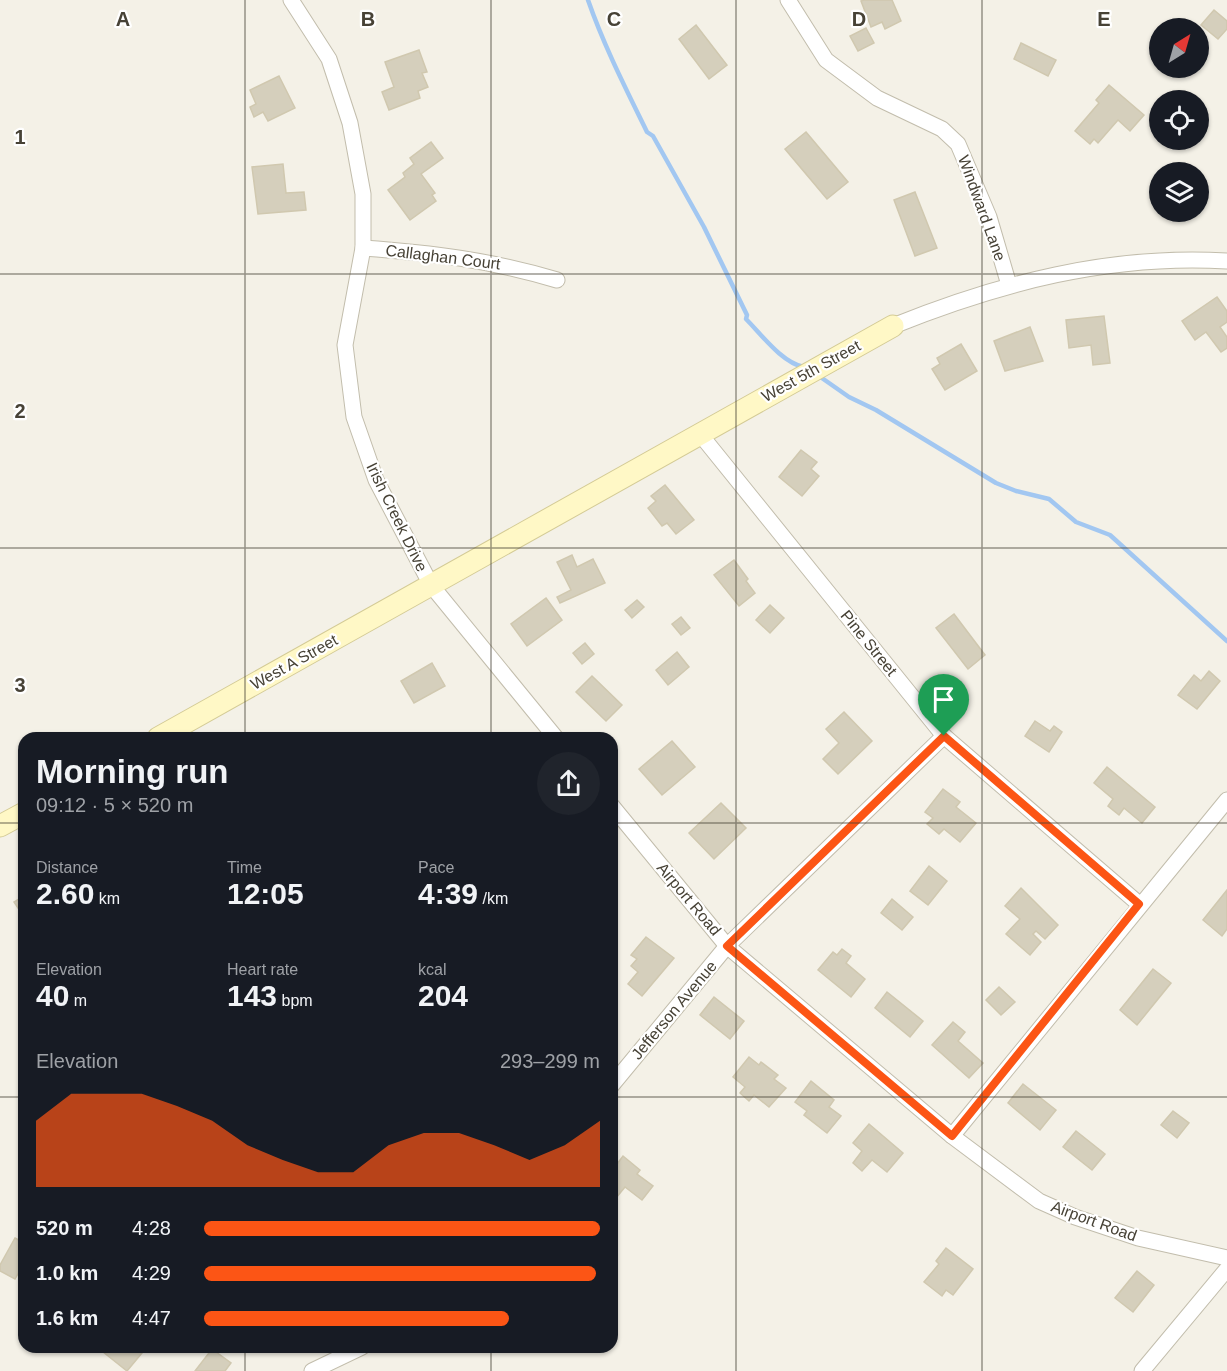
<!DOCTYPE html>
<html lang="en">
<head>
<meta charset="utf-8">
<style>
	:root { --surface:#171b24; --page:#20242c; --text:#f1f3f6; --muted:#9ea1a6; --accent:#fc5515 }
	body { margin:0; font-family:Helvetica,sans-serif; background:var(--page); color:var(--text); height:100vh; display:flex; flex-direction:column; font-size:22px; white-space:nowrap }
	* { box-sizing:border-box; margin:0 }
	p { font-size:20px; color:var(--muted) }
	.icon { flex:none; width:33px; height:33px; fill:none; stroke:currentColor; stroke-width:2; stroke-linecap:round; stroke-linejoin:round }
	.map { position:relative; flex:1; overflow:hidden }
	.side { position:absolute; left:18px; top:732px; width:600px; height:621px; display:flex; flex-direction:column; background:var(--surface); border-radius:18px; box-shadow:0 2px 4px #0004 }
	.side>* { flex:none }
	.needle { width:39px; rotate:37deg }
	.fabs { position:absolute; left:1149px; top:18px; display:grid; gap:12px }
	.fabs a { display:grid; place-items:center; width:60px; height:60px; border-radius:50%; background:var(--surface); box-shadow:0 2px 4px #0004; font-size:30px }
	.pin { position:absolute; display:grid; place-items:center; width:51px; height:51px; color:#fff; margin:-62px -26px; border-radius:50% 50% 50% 0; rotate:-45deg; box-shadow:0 0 6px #0007 }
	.pin .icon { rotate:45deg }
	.round { display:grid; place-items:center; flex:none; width:63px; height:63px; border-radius:32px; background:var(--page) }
	.head { display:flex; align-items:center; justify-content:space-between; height:102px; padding:0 18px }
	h1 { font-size:33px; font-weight:800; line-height:45px }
	.stats { display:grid; grid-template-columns:repeat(3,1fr); gap:9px; height:102px; padding:6px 18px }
	.stats div { display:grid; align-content:center }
	.stats b { font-size:30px; font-weight:800 }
	.stats small { font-size:16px; font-weight:400 }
	.stats p { font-size:16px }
	.chart { height:168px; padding:12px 18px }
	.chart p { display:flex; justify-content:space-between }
	.chart svg { width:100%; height:108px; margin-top:6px; fill:var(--accent); opacity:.7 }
	ul { padding:0 18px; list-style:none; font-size:20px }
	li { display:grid; grid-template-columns:96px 72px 1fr; align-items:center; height:45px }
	li i { height:15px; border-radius:8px; background:var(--accent) }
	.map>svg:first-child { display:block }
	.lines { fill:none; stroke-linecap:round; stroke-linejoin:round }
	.stream { stroke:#a2c7f1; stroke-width:4.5 }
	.building { fill:#d5cfbc; stroke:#d0c8af; stroke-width:1.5 }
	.street-casing { stroke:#c2bdac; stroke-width:17 }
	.secondary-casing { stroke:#d4cb96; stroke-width:23 }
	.street { stroke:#fff; stroke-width:15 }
	.secondary { stroke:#fff8c6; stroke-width:21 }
	.route-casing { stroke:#fff; stroke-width:12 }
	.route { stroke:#fc5515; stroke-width:8 }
	.grid { fill:none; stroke:#474236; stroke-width:1.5; stroke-opacity:0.55 }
	.labels { text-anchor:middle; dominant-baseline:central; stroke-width:4.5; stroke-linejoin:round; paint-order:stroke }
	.street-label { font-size:16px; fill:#474236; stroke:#fff }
	.grid-label { font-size:20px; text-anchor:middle; font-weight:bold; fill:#474236; stroke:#fff; stroke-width:4.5; stroke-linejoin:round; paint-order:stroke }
</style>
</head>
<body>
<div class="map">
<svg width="1227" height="1371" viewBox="0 0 1227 1371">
	<rect width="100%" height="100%" fill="#f4f1e7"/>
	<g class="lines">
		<!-- stream -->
		<g class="stream">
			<path d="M588 0C604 46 626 89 647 132L653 136 704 227 747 315 746 319C761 334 782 363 804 367"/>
			<polyline points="819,376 849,397 876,410 996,483 1016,491 1049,499 1076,522 1110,535 1227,641"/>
		</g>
	</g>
	<!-- building -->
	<g class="building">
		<polygon points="864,0 892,0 901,21 885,29 882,22 871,27 861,1"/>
		<polygon points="1214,10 1227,21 1227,29 1218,39 1201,25"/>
		<polygon points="696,25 727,65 709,79 679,39"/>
		<polygon points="866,28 874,43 858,51 850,36"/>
		<polygon points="1021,43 1056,60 1048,76 1014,59"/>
		<polygon points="419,50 427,72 422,73 428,87 418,91 420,98 389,110 382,92 394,87 385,62"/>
		<polygon points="279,76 295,108 268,121 263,112 254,117 250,107 256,104 250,90"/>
		<polygon points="1109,85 1144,115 1130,131 1118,120 1098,143 1094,139 1090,144 1075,131 1099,103 1096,100"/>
		<polygon points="806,132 848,182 827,199 785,149"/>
		<polygon points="431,142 443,158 421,174 435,193 432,195 436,201 410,220 388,190 405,177 403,173 414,164 410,158"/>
		<polygon points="283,164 286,193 304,192 306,210 258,214 252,167"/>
		<polygon points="915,192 937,248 915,256 894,200"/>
		<polygon points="1217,297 1227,311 1227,322 1220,327 1227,337 1227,348 1221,352 1206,332 1195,340 1182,321"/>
		<polygon points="1104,316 1110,363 1093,365 1091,345 1069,348 1066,320"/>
		<polygon points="1030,327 1043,361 1005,371 994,341"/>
		<polygon points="961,344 977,371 945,390 932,369 940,364 937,358"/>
		<polygon points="801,450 817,462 811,469 819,476 802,496 779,477"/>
		<polygon points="665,485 694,520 676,534 667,523 662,526 648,508 656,501 651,496"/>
		<polygon points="572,555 577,567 593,559 605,583 560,603 557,597 571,590 557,562"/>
		<polygon points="734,560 748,579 746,581 755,593 739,606 714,575"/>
		<polygon points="546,598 562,620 527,646 511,624"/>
		<polygon points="637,600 644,607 632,618 625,610"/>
		<polygon points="770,605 784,618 770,633 756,620"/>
		<polygon points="954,614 985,655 968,669 936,628"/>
		<polygon points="681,617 690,628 681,635 672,624"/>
		<polygon points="585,643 594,654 582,664 573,653"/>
		<polygon points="677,652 689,667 668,685 656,670"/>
		<polygon points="432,663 445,686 414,703 401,681"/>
		<polygon points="1209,671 1220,681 1197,709 1178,695 1194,675 1201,681"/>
		<polygon points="592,676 622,705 606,721 576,692"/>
		<polygon points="844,712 872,741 838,774 823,759 839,743 826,729"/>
		<polygon points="1035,721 1050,731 1054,726 1062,732 1049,752 1025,736"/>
		<polygon points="672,741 695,767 662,795 639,769"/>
		<polygon points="1107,767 1155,807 1142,823 1124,808 1119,815 1108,806 1113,799 1094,783"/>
		<polygon points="943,789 960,802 956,807 976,823 960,842 944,829 939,834 927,824 933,818 925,812"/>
		<polygon points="721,803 746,828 714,859 689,833"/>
		<polygon points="929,866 947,881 928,905 910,891"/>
		<polygon points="1021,888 1058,925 1045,939 1036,931 1033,934 1041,942 1030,955 1006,934 1020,919 1005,906"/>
		<polygon points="1227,890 1227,929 1222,936 1203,920"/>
		<polygon points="24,896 24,917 14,902"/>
		<polygon points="892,899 913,917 902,930 881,913"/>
		<polygon points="646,937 674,958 642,996 628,984 638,972 631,966 637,959 631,955"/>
		<polygon points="842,949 851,956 846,963 865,979 851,997 818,970 833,952 837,955"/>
		<polygon points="1153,969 1171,983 1137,1025 1120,1010"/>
		<polygon points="999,987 1015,1002 1001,1015 986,1000"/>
		<polygon points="887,992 923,1021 910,1037 875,1008"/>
		<polygon points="714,997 744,1021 730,1039 700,1015"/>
		<polygon points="953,1022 965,1032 958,1041 983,1063 969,1078 932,1045"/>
		<polygon points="749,1057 759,1065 761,1062 778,1075 774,1079 786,1088 769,1107 754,1095 749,1101 740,1093 745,1087 733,1077"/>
		<polygon points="811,1081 834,1100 829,1107 841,1116 827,1133 804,1115 807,1111 795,1102"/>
		<polygon points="1023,1084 1056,1110 1040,1130 1008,1103"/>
		<polygon points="1173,1111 1189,1123 1177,1138 1161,1125"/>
		<polygon points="869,1124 903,1153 887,1172 872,1160 862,1171 853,1163 862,1151 853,1143"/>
		<polygon points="1076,1131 1105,1154 1092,1170 1063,1147"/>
		<polygon points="623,1156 640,1170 637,1174 653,1186 642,1200 625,1187 612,1203 612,1162 617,1164"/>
		<polygon points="15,1238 24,1243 24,1263 15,1279 0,1271 0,1265"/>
		<polygon points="946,1248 973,1269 953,1295 946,1290 942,1296 924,1282 939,1264 936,1261"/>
		<polygon points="1137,1271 1154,1285 1133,1312 1115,1298"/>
		<polygon points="107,1347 147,1347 127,1371 103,1352"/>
		<polygon points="212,1349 231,1363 225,1371 195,1371"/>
	</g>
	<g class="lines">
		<!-- street casing -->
		<g class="street-casing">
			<g id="street">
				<polyline points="291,0 329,59 350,123 363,194 363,248 345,345 354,417 376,480 431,585 556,738"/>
				<polyline points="788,0 826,60 877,98 942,129 958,144 989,217 1009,285"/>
				<path d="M363 248C433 253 490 260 557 280"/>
				<path d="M893 326C1000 283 1110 254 1227 261"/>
				<polyline points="700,434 944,736 1139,904"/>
				<polyline points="612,806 727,946 952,1136 1039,1201 1075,1217 1138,1238 1227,1258"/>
				<polyline points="612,1085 727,946 944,736"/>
				<polyline points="952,1136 1227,800"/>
				<polyline points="312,1371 362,1347"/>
				<polyline points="1142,1371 1227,1269"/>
			</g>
		</g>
		<!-- secondary casing -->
		<g class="secondary-casing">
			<g id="secondary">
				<polyline points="158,738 893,326"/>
				<polyline points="0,826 24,813"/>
			</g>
		</g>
		<!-- street -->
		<use href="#street" class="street"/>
		<!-- secondary -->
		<use href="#secondary" class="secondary"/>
	</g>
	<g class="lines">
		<!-- route casing -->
		<g class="route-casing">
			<polygon id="route" points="944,736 1139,904 952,1136 727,946"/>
		</g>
		<!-- route -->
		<use href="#route" class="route"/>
	</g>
	<!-- grid -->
	<path class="grid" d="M245 0V738M491 0V738M736 0V1371M982 0V1371M0 274H1227M0 548H1227M0 823H24M612 823H1227M0 1097H24M612 1097H1227M245 1347V1371M491 1347V1371"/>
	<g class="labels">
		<!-- street labels -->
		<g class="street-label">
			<text transform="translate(982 208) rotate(70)">Windward Lane</text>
			<text transform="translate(443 257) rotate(7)">Callaghan Court</text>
			<text transform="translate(811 371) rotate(-29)">West 5th Street</text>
			<text transform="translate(397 517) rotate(64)">Irish Creek Drive</text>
			<text transform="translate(869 643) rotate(51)">Pine Street</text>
			<text transform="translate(294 662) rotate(-29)">West A Street</text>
			<text transform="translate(689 899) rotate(50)">Airport Road</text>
			<text transform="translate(674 1010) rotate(-50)">Jefferson Avenue</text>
			<text transform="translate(1094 1221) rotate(20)">Airport Road</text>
		</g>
	</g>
	<g class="grid-label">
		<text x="123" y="26">A</text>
		<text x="368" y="26">B</text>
		<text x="614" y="26">C</text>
		<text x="859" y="26">D</text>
		<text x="1104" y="26">E</text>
		<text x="20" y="144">1</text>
		<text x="20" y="418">2</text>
		<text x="20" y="692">3</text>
	</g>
</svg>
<div class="fabs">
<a><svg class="needle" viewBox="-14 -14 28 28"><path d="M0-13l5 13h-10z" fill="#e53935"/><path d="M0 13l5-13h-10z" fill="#9ea1a6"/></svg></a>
<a><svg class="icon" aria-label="locate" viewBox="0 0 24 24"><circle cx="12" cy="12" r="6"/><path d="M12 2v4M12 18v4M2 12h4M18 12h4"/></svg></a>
<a><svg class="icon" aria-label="layers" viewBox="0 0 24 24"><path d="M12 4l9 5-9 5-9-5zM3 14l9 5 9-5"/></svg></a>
</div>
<div class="pin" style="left:944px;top:736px;background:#1e9e55"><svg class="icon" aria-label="arrive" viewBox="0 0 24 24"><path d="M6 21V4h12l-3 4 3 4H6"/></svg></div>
<section class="side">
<div class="head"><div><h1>Morning run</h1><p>09:12 · 5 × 520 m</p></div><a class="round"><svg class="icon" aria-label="share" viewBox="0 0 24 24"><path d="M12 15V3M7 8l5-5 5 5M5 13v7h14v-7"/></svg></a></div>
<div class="stats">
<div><p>Distance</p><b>2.60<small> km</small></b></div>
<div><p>Time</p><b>12:05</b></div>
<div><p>Pace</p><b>4:39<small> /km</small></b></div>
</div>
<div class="stats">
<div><p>Elevation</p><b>40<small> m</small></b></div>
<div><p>Heart rate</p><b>143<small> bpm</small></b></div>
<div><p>kcal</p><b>204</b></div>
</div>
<div class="chart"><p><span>Elevation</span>293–299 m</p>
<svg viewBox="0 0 160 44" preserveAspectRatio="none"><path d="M0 44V17L10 6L20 6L30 6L40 11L50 17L60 27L70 33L80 38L90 38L100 27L110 22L120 22L130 27L140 33L150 27L160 17V44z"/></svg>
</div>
<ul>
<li><b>520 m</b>4:28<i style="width:100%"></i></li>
<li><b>1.0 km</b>4:29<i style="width:99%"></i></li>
<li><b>1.6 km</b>4:47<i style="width:77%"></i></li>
</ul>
</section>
</div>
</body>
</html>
